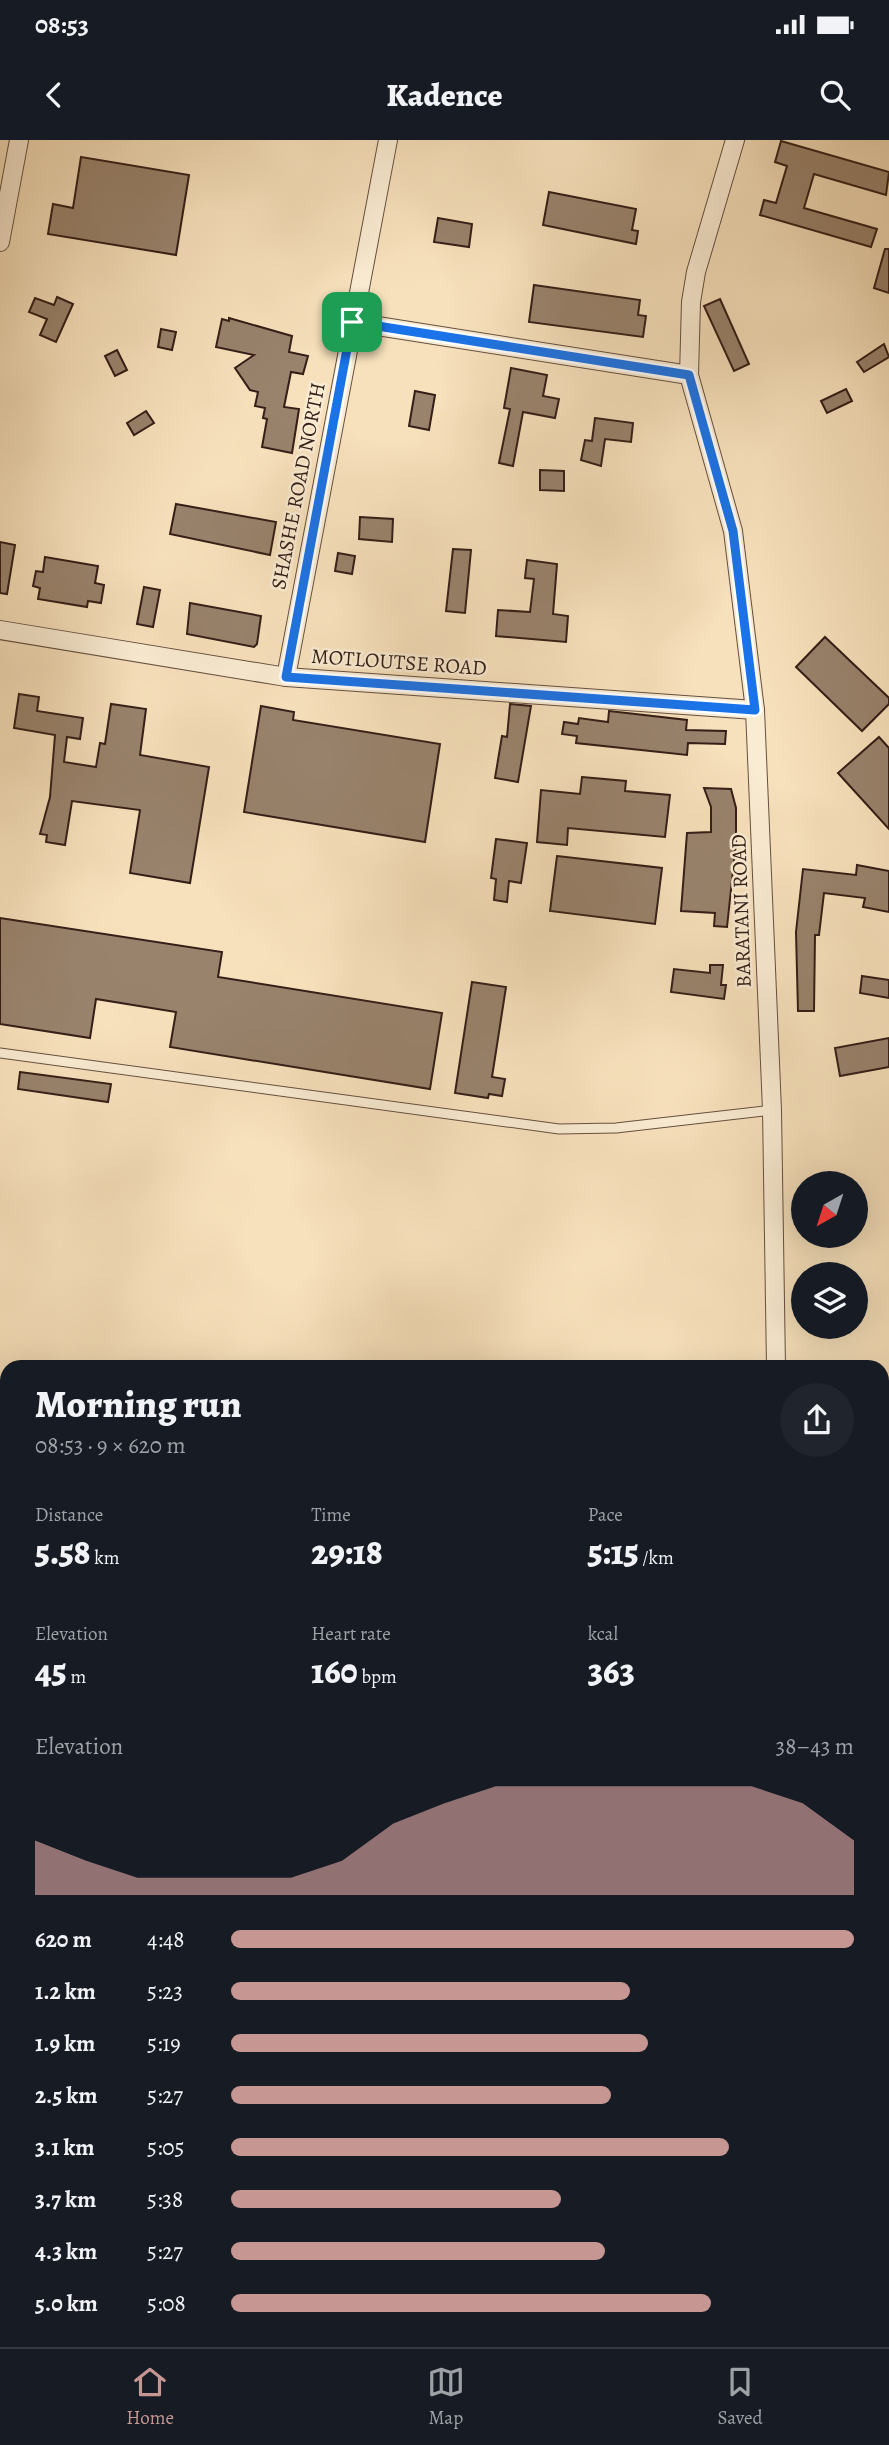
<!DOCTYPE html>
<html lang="en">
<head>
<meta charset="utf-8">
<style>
	:root { --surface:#171b24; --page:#20242c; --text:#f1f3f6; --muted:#9ea1a6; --line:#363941; --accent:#c59692 }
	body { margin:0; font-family:Alegreya,serif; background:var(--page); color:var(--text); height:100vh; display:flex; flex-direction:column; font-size:26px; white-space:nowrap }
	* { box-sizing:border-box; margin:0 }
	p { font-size:23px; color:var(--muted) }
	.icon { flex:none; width:38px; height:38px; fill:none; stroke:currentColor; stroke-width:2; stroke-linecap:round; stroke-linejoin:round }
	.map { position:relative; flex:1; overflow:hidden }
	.details { position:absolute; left:0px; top:1220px; width:889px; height:989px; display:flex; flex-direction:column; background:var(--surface); border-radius:21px 21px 0 0; box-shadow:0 7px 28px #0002 }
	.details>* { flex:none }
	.needle { width:46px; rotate:219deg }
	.fabs { position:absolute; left:791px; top:1031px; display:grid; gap:14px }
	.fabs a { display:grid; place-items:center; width:77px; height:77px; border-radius:50%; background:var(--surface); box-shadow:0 7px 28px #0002; font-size:35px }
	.pin { position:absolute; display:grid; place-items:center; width:60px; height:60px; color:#fff; margin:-30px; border-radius:14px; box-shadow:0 4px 10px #0006 }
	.round { display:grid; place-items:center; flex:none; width:74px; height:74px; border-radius:37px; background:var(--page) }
	.summary { display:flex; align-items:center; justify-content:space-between; height:119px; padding:0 35px }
	h1 { font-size:38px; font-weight:800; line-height:52px }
	.stats { display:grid; grid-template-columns:repeat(3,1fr); gap:10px; height:119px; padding:7px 35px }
	.stats div { display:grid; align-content:center }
	.stats b { font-size:35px; font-weight:800 }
	.stats small { font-size:19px; font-weight:400 }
	.stats p { font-size:19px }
	.chart { height:196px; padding:14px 35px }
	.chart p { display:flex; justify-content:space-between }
	.chart svg { width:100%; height:126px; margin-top:7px; fill:var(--accent); opacity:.7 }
	ul { padding:0 35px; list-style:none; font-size:23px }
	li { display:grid; grid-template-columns:112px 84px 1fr; align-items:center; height:52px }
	li i { height:18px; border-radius:9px; background:var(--accent) }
	.status { display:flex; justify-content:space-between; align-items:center; height:49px; padding:0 35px; background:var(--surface); direction:ltr }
	.status svg { height:19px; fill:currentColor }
	header { display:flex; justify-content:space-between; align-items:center; height:91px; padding:0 35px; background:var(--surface); font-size:32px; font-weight:800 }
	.tab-bar { display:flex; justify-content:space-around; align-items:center; height:98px; border-top:2px solid var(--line); background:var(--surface); font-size:19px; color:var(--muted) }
	.tab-bar a { display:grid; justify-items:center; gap:4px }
	.tab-bar .on { color:var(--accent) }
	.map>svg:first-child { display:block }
	.building { fill:#99836d; stroke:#341e17; stroke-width:2 }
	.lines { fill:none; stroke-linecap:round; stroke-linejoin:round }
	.lane-casing { stroke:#654f40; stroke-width:11 }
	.street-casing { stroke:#654f40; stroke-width:20 }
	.path { stroke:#341e17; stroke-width:2.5; stroke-dasharray:2 3.5; stroke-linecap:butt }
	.lane { stroke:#faecd3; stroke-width:9 }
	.street { stroke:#faecd3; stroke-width:18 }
	.route-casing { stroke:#fff; stroke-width:14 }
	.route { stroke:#1a73e8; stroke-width:9 }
	.labels { text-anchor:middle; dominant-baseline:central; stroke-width:5; stroke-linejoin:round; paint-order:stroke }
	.street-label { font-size:21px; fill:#341e17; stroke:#faecd3 }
</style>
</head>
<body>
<div class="status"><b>08:53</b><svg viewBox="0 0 49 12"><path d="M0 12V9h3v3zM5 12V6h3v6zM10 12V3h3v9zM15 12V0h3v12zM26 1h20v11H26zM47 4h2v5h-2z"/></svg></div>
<header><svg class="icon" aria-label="back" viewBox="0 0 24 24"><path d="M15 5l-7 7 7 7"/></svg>Kadence<svg class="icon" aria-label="search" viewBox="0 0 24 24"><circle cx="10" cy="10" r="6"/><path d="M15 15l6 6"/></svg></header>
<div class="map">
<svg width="889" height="2207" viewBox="0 0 889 2207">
	<rect width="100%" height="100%" fill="#f7e1bc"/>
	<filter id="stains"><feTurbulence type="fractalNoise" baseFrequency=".00286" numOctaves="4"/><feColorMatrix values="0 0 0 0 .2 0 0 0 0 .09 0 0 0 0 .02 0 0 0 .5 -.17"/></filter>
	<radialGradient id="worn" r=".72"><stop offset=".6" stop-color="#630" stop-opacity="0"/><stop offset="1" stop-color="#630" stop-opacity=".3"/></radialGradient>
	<!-- building -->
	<g class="building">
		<polygon points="781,1 889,32 886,55 814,34 804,68 877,89 871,107 760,75 764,60 776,63 787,26 775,22"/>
		<polygon points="81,17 189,35 176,115 48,94 53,64 73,68"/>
		<polygon points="549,52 636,69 632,90 638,91 636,104 543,85"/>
		<polygon points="438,78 472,84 469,107 434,102"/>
		<polygon points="885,109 889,109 889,153 874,148"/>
		<polygon points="534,145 640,160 638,175 646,176 643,197 529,182"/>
		<polygon points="57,157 73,164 56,202 40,195 47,179 29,172 35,158 54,165"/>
		<polygon points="720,159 749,224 734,231 704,166"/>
		<polygon points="229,178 292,196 289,212 308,216 303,234 291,232 284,267 299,269 292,313 262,307 267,279 263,278 265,268 255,266 258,252 250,250 235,228 254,215 216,207 222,179 229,181"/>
		<polygon points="161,189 176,192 172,210 158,207"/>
		<polygon points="884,204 889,217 864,232 857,222"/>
		<polygon points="117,210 127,230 115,236 105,216"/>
		<polygon points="511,228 547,235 543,256 559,259 555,278 523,272 513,326 499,323 510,269 504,268"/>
		<polygon points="846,249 852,261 827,273 821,261"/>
		<polygon points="415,251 435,255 429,290 409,286"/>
		<polygon points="146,271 154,283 134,295 127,283"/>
		<polygon points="595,278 633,283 631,302 605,299 601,326 581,320 585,300 592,301"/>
		<polygon points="540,330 564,331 564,351 540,350"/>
		<polygon points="176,364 276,382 270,415 170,394"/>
		<polygon points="360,377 393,379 392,402 359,399"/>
		<polygon points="0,402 15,405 7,454 0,453"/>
		<polygon points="453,409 471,410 465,473 446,471"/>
		<polygon points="338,413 355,416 352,434 335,431"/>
		<polygon points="45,417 98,426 95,443 104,445 101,463 88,461 87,467 38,459 40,448 33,446 36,431 43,432"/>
		<polygon points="527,420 557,424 553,474 568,476 566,502 496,496 498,470 530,472 534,439 525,438"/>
		<polygon points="144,447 160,450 153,487 137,484"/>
		<polygon points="190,463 261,476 257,504 254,507 187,494"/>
		<polygon points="825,497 889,558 889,564 862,591 796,527"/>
		<polygon points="19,554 39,557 37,571 83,578 80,599 67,597 64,622 96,627 100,603 105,604 111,564 146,569 140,615 209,627 190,743 130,733 140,670 72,661 65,705 46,702 47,695 40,694 50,657 55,595 14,588"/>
		<polygon points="510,564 531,566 518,642 495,638 502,596 507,597"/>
		<polygon points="261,566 294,572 293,580 440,604 425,702 244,672"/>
		<polygon points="609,571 687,580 686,590 726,591 725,604 688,603 687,615 576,603 577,596 562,594 564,582 578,584 579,578 608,582"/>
		<polygon points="879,597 889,608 889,689 838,633"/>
		<polygon points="582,637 626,641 625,651 670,655 665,697 568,688 567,705 537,702 541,650 580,654"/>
		<polygon points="704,648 731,649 736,668 736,703 727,787 714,786 715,773 681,771 687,693 711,692 711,667"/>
		<polygon points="496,699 527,703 521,743 509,741 507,762 494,760 496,739 491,738"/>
		<polygon points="557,716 662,728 655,784 550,771"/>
		<polygon points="857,725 889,731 889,772 863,767 865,758 824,753 819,795 815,795 814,871 798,871 796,792 803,729 856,735"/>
		<polygon points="0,778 222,812 218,837 442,873 430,949 170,907 176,872 96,859 90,898 0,884"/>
		<polygon points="710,825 723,825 721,845 726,845 724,859 671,852 674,829 710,833"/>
		<polygon points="862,836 889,840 889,858 860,853"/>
		<polygon points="472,842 506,847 492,937 505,939 502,956 489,954 488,958 455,953"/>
		<polygon points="889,898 889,927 840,936 835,908"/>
		<polygon points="20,932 111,944 108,962 18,949"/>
	</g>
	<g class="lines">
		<!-- lane casing -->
		<g class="lane-casing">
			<g id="lane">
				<polyline points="0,913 559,989 616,988 772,970"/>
				<polyline points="0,1484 7,1485"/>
				<polyline points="882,1530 889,1553"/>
				<polyline points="0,1996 7,1988"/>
				<polyline points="882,2010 889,2016"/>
				<polyline points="882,2075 889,2070"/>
				<polyline points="671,2202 678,2207"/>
				<polyline points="239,2207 243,2202"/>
				<polyline points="790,2207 793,2202"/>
			</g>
		</g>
		<!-- street casing -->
		<g class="street-casing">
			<g id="street">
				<polyline points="735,0 696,132 691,162 689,235 733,391 755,570 772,970 776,1227"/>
				<polyline points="0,102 19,0"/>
				<polyline points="352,182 689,235"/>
				<polyline points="0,490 286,537 755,570"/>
				<polyline points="286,537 388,0"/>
				<polyline points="0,1276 7,1276"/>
				<polyline points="882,1302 889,1302"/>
				<polyline points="0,1343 7,1343"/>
				<polyline points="882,1378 889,1379"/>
			</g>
		</g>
		<!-- path -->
		<g class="path">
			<polyline points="0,1760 7,1772"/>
			<polyline points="365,2202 373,2207"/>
			<polyline points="532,2207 532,2202"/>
		</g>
		<!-- lane -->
		<use href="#lane" class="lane"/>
		<!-- street -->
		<use href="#street" class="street"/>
	</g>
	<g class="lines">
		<!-- route casing -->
		<g class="route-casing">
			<polygon id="route" points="352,182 689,235 733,391 755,570 286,537"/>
		</g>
		<!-- route -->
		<use href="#route" class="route"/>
	</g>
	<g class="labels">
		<!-- street labels -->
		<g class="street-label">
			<text transform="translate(298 346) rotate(-79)">SHASHE ROAD NORTH</text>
			<text transform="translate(399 522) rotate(4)">MOTLOUTSE ROAD</text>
			<text transform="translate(741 771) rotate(-92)">BARATANI ROAD</text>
		</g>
	</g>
	<rect width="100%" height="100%" filter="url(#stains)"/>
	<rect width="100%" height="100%" fill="url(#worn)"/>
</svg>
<div class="fabs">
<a><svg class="needle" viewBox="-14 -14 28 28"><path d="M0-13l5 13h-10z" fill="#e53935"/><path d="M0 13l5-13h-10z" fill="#9ea1a6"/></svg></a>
<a><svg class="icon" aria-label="layers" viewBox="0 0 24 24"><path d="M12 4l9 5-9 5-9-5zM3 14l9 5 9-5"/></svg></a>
</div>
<div class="pin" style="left:352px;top:182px;background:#1e9e55"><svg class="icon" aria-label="arrive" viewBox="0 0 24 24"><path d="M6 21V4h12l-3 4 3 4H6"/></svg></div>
<section class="details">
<div class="summary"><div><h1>Morning run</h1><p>08:53 · 9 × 620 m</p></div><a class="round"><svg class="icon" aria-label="share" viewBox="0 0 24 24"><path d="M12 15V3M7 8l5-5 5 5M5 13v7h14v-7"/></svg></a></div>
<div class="stats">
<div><p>Distance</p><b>5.58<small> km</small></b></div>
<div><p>Time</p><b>29:18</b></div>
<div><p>Pace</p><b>5:15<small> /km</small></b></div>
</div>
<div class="stats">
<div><p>Elevation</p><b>45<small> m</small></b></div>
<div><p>Heart rate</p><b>160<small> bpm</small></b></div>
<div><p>kcal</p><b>363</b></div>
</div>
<div class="chart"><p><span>Elevation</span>38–43 m</p>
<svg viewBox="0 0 160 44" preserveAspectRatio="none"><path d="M0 44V25L10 32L20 38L30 38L40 38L50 38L60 32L70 19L80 12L90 6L100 6L110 6L120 6L130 6L140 6L150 12L160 25V44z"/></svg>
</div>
<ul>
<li><b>620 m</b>4:48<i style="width:100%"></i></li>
<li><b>1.2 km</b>5:23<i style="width:64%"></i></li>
<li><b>1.9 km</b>5:19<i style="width:67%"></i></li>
<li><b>2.5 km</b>5:27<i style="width:61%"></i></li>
<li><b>3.1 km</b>5:05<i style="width:80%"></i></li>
<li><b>3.7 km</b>5:38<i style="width:53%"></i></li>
<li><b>4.3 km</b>5:27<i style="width:60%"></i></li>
<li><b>5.0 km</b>5:08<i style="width:77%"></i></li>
</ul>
</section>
</div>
<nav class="tab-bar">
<a class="on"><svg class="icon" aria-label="home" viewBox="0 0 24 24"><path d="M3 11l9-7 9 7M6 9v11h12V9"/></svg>Home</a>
<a><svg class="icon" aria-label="map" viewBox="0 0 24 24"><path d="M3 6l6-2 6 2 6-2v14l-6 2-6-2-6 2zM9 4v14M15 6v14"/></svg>Map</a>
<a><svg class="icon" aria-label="saved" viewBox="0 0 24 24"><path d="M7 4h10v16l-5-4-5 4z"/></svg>Saved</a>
</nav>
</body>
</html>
